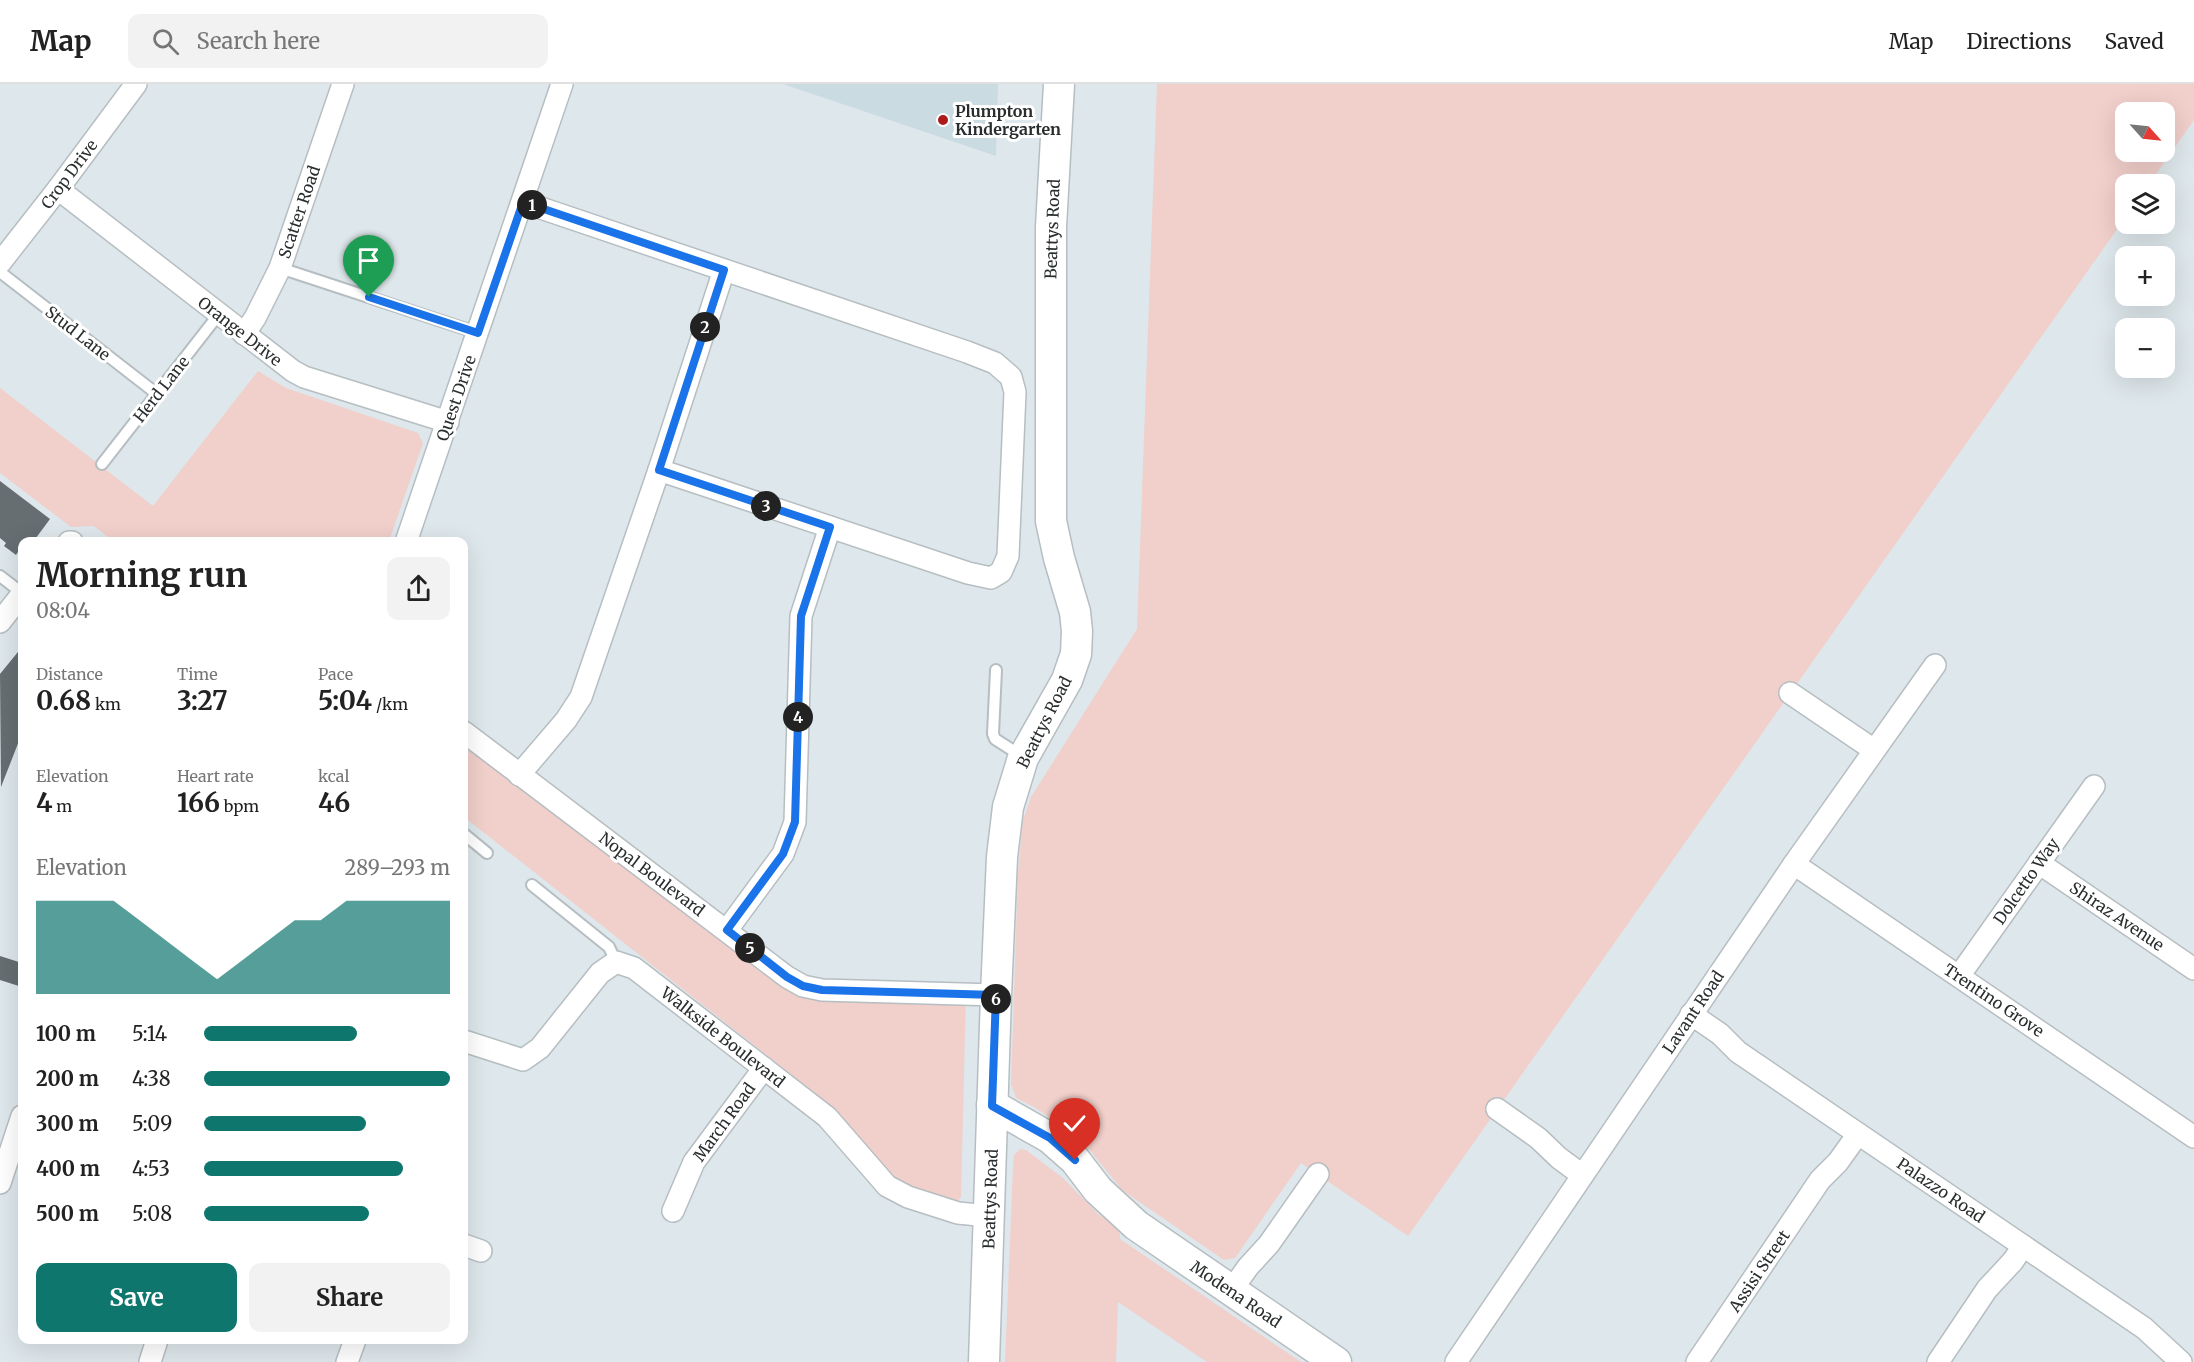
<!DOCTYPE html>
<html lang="en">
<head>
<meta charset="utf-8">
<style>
	:root { --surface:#fff; --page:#f2f2f2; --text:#222; --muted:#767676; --line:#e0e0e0; --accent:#0f766e }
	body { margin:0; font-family:Merriweather,serif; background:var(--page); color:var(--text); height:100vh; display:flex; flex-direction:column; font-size:22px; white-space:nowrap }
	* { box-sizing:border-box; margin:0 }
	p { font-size:20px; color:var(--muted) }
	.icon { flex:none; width:33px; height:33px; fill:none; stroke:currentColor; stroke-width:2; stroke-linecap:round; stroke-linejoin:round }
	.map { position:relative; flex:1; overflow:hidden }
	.panel { position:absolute; left:18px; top:453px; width:450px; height:807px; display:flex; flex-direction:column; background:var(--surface); border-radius:12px; box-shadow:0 6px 24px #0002 }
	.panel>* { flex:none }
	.needle { width:39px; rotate:117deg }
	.fabs { position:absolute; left:2115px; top:18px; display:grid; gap:12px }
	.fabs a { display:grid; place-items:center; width:60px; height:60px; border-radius:12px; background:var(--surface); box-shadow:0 6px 24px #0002; font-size:30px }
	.pin { position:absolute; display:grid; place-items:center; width:51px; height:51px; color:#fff; margin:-62px -26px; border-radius:50% 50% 50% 0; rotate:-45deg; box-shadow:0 0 6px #0007 }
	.pin .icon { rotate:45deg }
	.km { position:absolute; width:30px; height:30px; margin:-15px; border-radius:50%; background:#222; color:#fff; font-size:16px; line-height:30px; text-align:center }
	.round { display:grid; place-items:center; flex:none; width:63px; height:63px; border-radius:12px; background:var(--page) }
	.overview { display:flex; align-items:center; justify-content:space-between; height:102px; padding:0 18px }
	h1 { font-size:33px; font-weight:700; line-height:45px }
	.stats { display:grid; grid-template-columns:repeat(3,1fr); gap:9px; height:102px; padding:6px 18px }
	.stats div { display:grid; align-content:center }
	.stats b { font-size:26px; font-weight:700 }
	.stats small { font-size:16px; font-weight:400 }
	.stats p { font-size:16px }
	.chart { height:168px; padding:12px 18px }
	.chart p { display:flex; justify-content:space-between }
	.chart svg { width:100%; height:108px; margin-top:6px; fill:var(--accent); opacity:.7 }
	.cta { display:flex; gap:12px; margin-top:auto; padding:12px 18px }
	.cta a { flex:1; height:69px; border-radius:12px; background:var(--accent); color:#fff; font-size:24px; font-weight:700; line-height:69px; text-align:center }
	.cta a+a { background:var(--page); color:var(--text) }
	ul { padding:0 18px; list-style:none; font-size:20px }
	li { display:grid; grid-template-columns:96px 72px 1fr; align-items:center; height:45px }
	li i { height:15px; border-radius:8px; background:var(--accent) }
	header { display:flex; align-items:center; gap:36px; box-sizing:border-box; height:84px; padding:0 30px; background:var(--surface); border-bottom:2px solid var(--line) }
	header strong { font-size:28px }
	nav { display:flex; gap:33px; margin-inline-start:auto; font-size:21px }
	.search { width:420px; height:54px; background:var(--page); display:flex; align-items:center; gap:15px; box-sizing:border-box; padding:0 21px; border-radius:12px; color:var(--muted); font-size:22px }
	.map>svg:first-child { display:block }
	.built { fill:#cadbe2 }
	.green { fill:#f1cfca; fill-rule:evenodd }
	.building { fill:#666e71 }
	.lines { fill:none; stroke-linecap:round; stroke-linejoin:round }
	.lane-casing { stroke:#b6bec2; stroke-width:14 }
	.street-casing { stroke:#b6bec2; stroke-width:24 }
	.secondary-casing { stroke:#b6bec2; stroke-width:33 }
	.lane { stroke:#fff; stroke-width:10 }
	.street { stroke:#fff; stroke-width:21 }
	.secondary { stroke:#fff; stroke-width:30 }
	.route-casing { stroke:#fff; stroke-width:12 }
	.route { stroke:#1a73e8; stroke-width:8 }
	.poi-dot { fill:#ac1a1b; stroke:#fff; stroke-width:2 }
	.labels { text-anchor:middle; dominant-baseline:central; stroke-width:6; stroke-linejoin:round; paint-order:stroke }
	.poi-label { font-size:16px; font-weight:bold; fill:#292d2e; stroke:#fff; text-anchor:start }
	.street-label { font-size:16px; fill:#292d2e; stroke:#fff }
</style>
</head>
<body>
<header>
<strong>Map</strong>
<div class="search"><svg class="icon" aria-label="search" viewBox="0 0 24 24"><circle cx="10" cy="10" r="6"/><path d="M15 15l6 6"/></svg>Search here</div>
<nav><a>Map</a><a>Directions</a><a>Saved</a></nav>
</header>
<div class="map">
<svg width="2194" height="1278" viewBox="0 0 2194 1278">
	<rect width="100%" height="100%" fill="#dee7eb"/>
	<!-- built -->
	<polygon class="built" points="783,0 998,0 996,72"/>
	<!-- green -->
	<g class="green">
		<path d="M1157 0H2194V36L2149 100H2126L2125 134 1408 1152 1301 1079 1235 1174 1224 1176 1122 1106 1080 1054 1034 1023 1016 1014 1011 1000 1018 789 1023 736 1031 713 1137 545ZM2126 28H2164V68H2126Z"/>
		<polygon points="258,287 286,304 418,349 423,359 389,457 113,457 94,442 71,443 0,389 0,304 153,422"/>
		<path d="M464 648 787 893 966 909 961 1113 957 1118C936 1112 913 1107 895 1095 870 1077 853 1043 830 1021L464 733Z"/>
		<polygon points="1020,1065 1026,1066 1063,1094 1098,1130 1120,1145 1120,1155 1301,1278 1207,1278 1118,1218 1116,1278 1005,1278 1013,1083 1014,1071"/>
	</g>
	<!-- building -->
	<g class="building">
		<polygon points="0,397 50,435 33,458 22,458 22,462 16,471 4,462 6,459 0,454"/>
		<polygon points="22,563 22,652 19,657 1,703 0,590"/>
		<polygon points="0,872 22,879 22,903 0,896"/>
	</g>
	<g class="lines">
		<!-- lane casing -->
		<g class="lane-casing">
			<g id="lane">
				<polyline points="280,184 478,249"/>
				<polyline points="0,188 157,310"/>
				<polyline points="102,380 219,230"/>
				<polyline points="0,492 22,509"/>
				<polyline points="996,586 993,650 995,655 1023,673"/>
				<polyline points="464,750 487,769"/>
				<polyline points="532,801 609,863 616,878"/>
			</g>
		</g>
		<!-- street casing -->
		<g class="street-casing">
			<g id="street">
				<polyline points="58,105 293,287 304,293 448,338"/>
				<polyline points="523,118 967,268 995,279 1011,293 1015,308 1008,472 1001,488 991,494 968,489 659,386"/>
				<polyline points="0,179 58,105 136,0"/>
				<polyline points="244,250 255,234 280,184 343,0"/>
				<polyline points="69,458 72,458"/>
				<polyline points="406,458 562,0"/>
				<polyline points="0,538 22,510"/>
				<polyline points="1790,609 1874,666"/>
				<polyline points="464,648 787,893 803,902 822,906 996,911"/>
				<polyline points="519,691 566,636 581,613 659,386 724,186"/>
				<polyline points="2039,779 2194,885"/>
				<polyline points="1794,780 2194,1053"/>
				<polyline points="727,846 783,770 795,738 801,532 830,443"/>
				<polyline points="1959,892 2094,702"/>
				<polyline points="1691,930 1720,950 1738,968 2144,1244 2181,1278"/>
				<polyline points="464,957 523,976 540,964 600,889 616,878 634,884 827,1033 887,1102 908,1113 958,1129 989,1132"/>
				<polyline points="1497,1025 1538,1054 1559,1074 1582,1091"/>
				<polyline points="0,1099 22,1032"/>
				<polyline points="673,1127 694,1078 764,984"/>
				<polyline points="464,1161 481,1167"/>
				<polyline points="1231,1207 1248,1183 1269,1160 1318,1090"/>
				<polyline points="150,1278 157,1256"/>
				<polyline points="347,1278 355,1256"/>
				<polyline points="1456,1278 1794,780 1935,581"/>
				<polyline points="1697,1278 1820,1096 1838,1078 1858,1050"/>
				<polyline points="1938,1278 1987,1205 2013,1177 2023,1162"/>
			</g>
		</g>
		<!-- secondary casing -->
		<g class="secondary-casing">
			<g id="secondary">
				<polyline points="992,1021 1050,1054 1075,1076 1098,1106 1136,1141 1336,1278"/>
				<polyline points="984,1278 996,911 1002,773 1008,723 1023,674 1067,596 1076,570 1077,547 1075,528 1059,474 1051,437 1051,143 1059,0"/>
			</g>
		</g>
		<!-- lane -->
		<use href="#lane" class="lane"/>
		<!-- street -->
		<use href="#street" class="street"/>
		<!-- secondary -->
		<use href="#secondary" class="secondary"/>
	</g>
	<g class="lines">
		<!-- route casing -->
		<g class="route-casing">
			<polyline id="route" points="369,213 478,249 523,118 724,186 659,386 830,443 801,532 795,738 783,770 727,846 787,893 803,902 822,906 996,911 992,1022 1050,1054 1075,1076"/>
		</g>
		<!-- route -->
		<use href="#route" class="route"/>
	</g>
	<!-- markers -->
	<circle class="poi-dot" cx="943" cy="36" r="6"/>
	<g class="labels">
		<!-- poi labels -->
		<g class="poi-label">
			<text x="955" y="27">Plumpton<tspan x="955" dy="18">Kindergarten</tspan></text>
		</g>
		<!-- street labels -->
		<g class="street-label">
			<text transform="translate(69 90) rotate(-53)">Crop Drive</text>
			<text transform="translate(299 128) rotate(-71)">Scatter Road</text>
			<text transform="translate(1052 145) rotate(-88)">Beattys Road</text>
			<text transform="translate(240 247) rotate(38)">Orange Drive</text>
			<text transform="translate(78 249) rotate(38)">Stud Lane</text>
			<text transform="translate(161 305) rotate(-52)">Herd Lane</text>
			<text transform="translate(456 314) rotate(-71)">Quest Drive</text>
			<text transform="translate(1044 638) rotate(-63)">Beattys Road</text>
			<text transform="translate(652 790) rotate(37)">Nopal Boulevard</text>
			<text transform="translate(2026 797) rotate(-55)">Dolcetto Way</text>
			<text transform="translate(2117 832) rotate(34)">Shiraz Avenue</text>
			<text transform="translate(1994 916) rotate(34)">Trentino Grove</text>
			<text transform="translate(1693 928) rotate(-56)">Lavant Road</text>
			<text transform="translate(723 953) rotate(38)">Walkside Boulevard</text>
			<text transform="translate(724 1038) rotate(-54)">March Road</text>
			<text transform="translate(1941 1106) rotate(34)">Palazzo Road</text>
			<text transform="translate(990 1115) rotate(-88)">Beattys Road</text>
			<text transform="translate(1759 1187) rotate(-56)">Assisi Street</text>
			<text transform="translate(1236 1210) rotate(34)">Modena Road</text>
		</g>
	</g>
</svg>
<div class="fabs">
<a><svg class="needle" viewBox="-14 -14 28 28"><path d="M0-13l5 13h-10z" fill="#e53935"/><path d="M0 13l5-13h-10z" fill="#767676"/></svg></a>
<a><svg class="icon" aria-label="layers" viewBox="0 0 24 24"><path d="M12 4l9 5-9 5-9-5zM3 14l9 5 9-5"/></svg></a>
<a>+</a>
<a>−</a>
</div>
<div class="pin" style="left:369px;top:213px;background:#1e9e55"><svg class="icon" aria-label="arrive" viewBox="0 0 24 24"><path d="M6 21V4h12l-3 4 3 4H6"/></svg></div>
<div class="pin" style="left:1075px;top:1076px;background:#d93025"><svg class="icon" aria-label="check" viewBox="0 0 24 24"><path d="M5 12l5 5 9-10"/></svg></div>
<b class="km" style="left:532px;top:121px">1</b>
<b class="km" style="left:705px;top:243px">2</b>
<b class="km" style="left:766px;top:422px">3</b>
<b class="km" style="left:798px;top:633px">4</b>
<b class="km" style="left:750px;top:864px">5</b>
<b class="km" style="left:996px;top:915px">6</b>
<section class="panel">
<div class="overview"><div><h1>Morning run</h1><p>08:04</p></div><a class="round"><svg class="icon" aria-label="share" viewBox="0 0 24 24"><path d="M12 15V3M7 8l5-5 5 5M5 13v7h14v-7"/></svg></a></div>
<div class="stats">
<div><p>Distance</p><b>0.68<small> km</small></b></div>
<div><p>Time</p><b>3:27</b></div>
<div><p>Pace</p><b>5:04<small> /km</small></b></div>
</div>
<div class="stats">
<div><p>Elevation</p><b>4<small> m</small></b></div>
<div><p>Heart rate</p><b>166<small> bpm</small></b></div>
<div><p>kcal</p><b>46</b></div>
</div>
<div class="chart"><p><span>Elevation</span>289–293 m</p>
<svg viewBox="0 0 160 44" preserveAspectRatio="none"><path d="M0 44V6L10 6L20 6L30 6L40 14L50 22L60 30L70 38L80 30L90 22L100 14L110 14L120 6L130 6L140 6L150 6L160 6V44z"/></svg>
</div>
<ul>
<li><b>100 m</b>5:14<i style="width:62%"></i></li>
<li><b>200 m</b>4:38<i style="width:100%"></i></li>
<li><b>300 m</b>5:09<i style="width:66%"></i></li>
<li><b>400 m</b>4:53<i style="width:81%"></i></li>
<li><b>500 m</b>5:08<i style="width:67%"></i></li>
</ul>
<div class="cta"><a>Save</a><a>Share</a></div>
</section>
</div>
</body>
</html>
